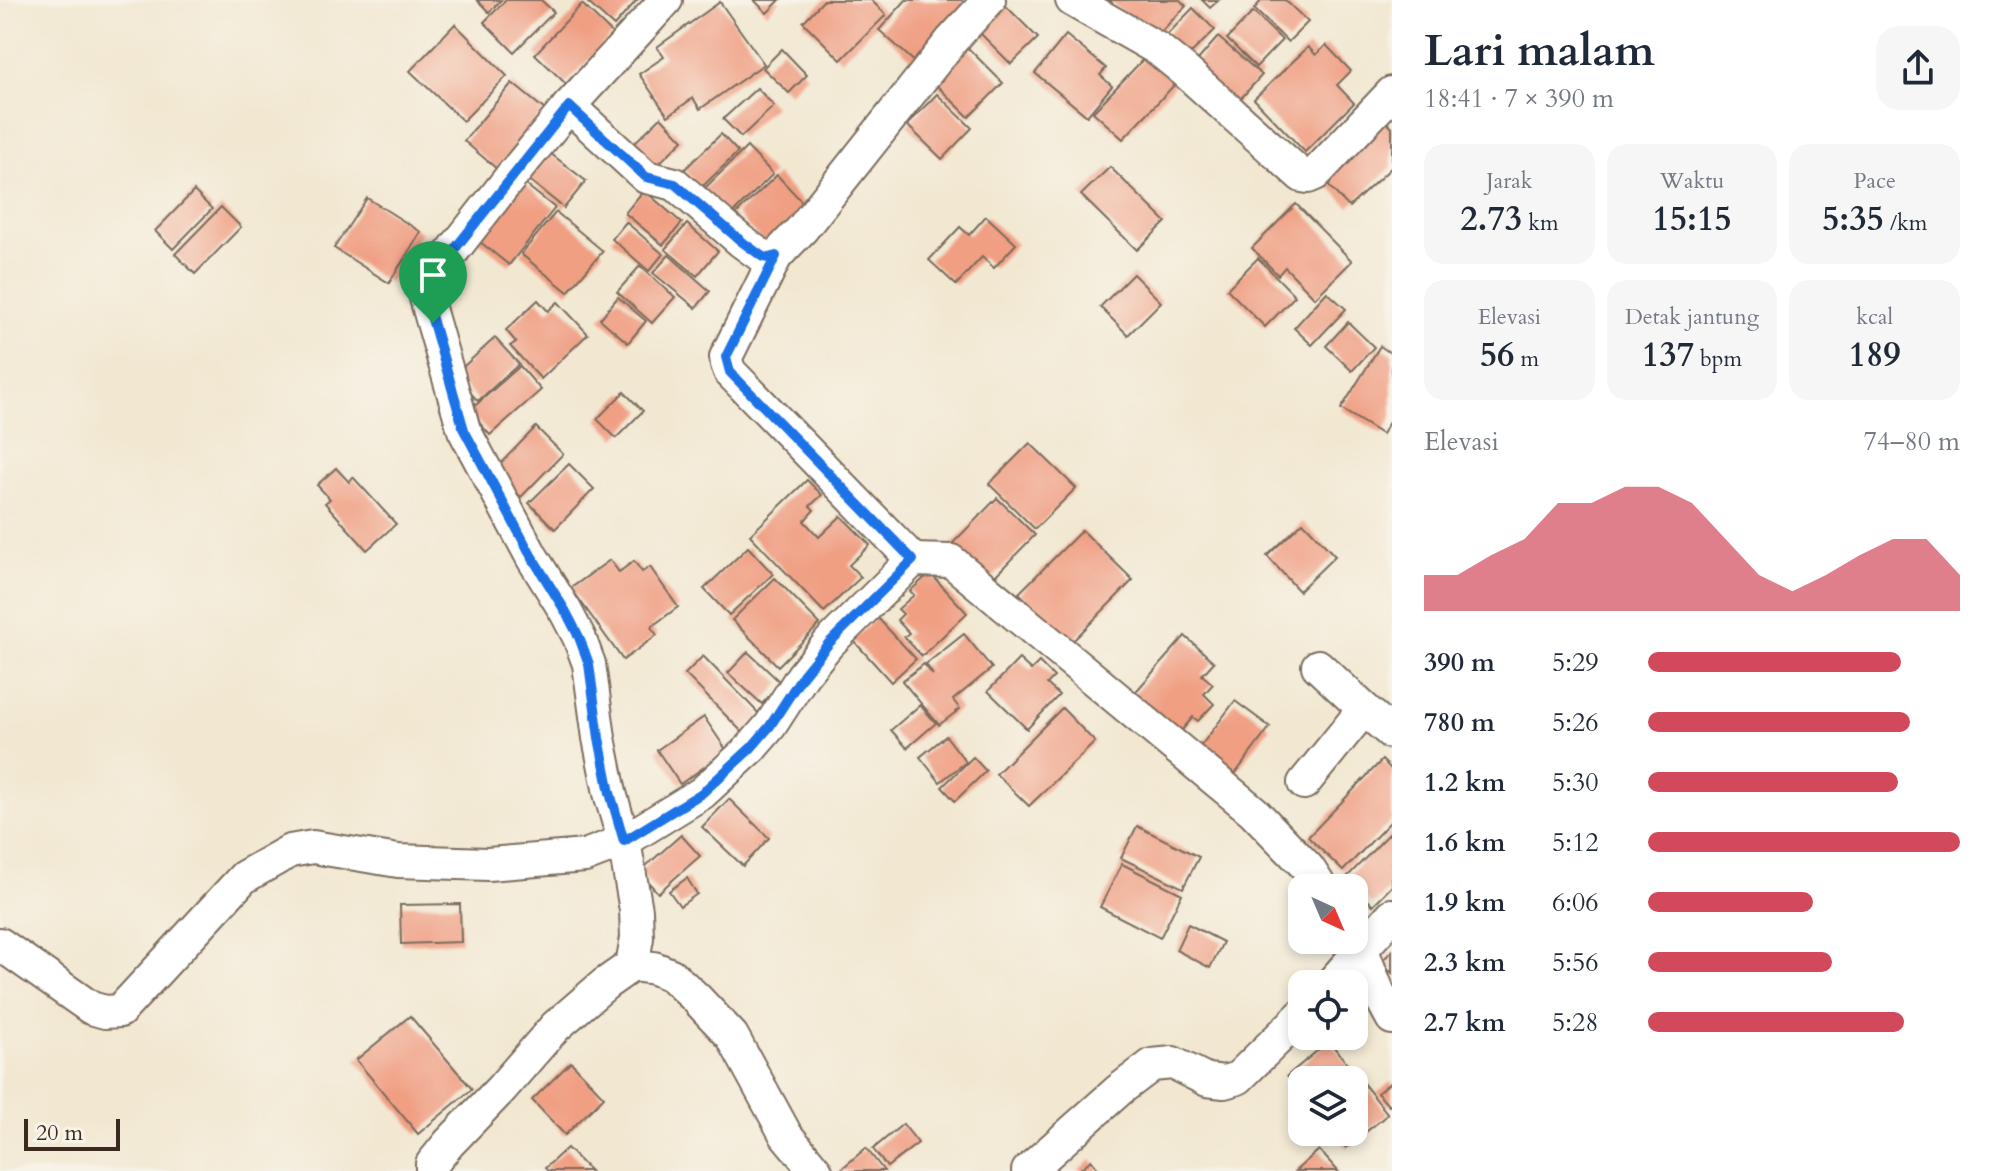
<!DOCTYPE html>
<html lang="id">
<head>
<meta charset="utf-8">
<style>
	:root { --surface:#fff; --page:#f6f6f7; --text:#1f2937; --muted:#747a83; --accent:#d1495b }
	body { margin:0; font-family:Cardo,serif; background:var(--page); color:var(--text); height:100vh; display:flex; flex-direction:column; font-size:30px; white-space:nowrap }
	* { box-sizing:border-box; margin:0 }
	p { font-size:26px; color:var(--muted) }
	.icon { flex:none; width:44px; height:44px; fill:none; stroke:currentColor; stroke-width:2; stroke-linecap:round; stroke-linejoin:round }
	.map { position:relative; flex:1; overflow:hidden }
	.details { display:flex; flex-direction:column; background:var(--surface); width:600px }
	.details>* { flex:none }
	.needle { width:52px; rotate:136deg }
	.tools { position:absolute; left:1288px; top:874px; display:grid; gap:16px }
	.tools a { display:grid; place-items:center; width:80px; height:80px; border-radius:16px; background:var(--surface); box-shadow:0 4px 12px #0003; font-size:40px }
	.scale { position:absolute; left:24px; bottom:20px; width:96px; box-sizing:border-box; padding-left:8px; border:4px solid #3b2a1e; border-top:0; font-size:22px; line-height:28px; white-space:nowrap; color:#3b2a1e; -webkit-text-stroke:6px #f7f3e8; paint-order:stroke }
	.pin { position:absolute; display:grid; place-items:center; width:68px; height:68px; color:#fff; margin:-82px -34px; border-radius:50% 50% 50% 0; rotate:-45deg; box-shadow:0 0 8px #0007 }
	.pin .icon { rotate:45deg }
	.round { display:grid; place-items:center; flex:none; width:84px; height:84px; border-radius:24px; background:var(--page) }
	.head { display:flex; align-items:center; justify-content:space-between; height:136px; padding:0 32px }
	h1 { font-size:44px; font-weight:800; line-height:60px }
	.figures { display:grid; grid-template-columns:repeat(3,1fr); gap:12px; height:136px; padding:8px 32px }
	.figures div { display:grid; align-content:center; border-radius:20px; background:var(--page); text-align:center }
	.figures b { font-size:34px; font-weight:800 }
	.figures small { font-size:22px; font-weight:400 }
	.figures p { font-size:22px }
	.chart { height:224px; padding:16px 32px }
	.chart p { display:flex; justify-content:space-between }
	.chart svg { width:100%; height:144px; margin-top:8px; fill:var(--accent); opacity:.7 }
	ul { padding:0 32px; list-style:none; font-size:26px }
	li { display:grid; grid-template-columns:128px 96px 1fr; align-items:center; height:60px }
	li i { height:20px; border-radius:10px; background:var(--accent) }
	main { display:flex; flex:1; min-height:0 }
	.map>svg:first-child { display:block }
	.building { fill:#f09f83 }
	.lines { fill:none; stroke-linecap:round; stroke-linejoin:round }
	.minor-casing { stroke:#7b6c5d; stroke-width:36 }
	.minor { stroke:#fff; stroke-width:32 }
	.route-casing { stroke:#fff; stroke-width:16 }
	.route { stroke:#1a73e8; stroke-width:10 }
</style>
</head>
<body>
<main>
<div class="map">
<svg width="1392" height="1171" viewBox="0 0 1392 1171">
	<rect width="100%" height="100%" fill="#f7f3e8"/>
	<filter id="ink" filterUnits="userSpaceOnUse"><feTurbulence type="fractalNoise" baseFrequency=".0125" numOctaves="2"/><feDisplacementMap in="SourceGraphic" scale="16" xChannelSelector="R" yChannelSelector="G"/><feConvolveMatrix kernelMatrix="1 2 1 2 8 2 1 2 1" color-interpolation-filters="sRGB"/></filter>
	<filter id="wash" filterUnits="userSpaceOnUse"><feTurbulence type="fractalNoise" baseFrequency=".006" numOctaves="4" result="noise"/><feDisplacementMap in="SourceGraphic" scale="32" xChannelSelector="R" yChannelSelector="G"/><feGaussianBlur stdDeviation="1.8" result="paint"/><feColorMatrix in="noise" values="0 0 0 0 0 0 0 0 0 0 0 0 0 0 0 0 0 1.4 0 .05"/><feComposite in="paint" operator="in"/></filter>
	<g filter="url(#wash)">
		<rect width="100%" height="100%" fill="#f2e8d2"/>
		<g id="blocks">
			<!-- building -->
			<g class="building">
				<polygon points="477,0 501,0 489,12"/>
				<polygon points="506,0 541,0 554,12 514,52 484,22"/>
				<polygon points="585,0 637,0 614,26"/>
				<polygon points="754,0 780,0 767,13"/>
				<polygon points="824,0 871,0 886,15 841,60 803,22"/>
				<polygon points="906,0 961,0 969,7 917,64 879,30"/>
				<polygon points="1000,0 1038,38 1011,64 974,27"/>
				<polygon points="1109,0 1180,0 1186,6 1151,42"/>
				<polygon points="1202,0 1219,0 1210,8"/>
				<polygon points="1262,0 1285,0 1308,22 1288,42 1254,9"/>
				<polygon points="720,2 764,64 700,109 693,98 668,116 639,74 664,57 657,47"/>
				<polygon points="582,4 613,34 566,84 535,54"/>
				<polygon points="1193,8 1215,30 1186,58 1165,37"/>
				<polygon points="1253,12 1282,40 1256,67 1227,39"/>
				<polygon points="455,24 507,76 463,121 410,71"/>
				<polygon points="1066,35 1106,68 1100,75 1112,86 1087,116 1035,73"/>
				<polygon points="1218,37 1262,75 1234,106 1191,68"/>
				<polygon points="1326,45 1351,71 1337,85 1354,103 1305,152 1254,99 1308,47 1316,55"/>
				<polygon points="967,47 1003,83 969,117 933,82"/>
				<polygon points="782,49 807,75 789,93 763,68"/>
				<polygon points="1149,53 1178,81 1123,139 1093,112"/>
				<polygon points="512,83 545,110 497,169 464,141"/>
				<polygon points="757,88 774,106 741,137 723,119"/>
				<polygon points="937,94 972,128 942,159 907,125"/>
				<polygon points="661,117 683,140 647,175 625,152"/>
				<polygon points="1385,120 1392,128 1392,167 1349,207 1322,179"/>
				<polygon points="721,134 738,152 701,188 684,170"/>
				<polygon points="747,147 773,174 730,216 704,189"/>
				<polygon points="550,153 586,181 564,208 528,179"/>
				<polygon points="1110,167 1166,222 1137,250 1081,195"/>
				<polygon points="777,175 806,206 766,245 736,214"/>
				<polygon points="520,180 555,208 509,265 474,237"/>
				<polygon points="644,190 682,223 663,245 625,213"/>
				<polygon points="194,191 212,209 173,249 155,231"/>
				<polygon points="367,198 421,232 389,283 334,248"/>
				<polygon points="1296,204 1352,261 1315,298 1285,267 1278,275 1252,248"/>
				<polygon points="221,207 241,227 195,274 175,254"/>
				<polygon points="556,212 603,251 568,292 521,254"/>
				<polygon points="986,216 1016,244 994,268 982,257 956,285 929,260 960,227 969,235"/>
				<polygon points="626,222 663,254 649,271 612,239"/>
				<polygon points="687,224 718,251 697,276 665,249"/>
				<polygon points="669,255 710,291 696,308 653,273"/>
				<polygon points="1258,258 1295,296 1265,327 1227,289"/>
				<polygon points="640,266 675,297 652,323 617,292"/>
				<polygon points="1133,274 1161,302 1128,335 1100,307"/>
				<polygon points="1327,292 1346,309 1312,345 1294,328"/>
				<polygon points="618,297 646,321 628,343 600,319"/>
				<polygon points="538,300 548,311 558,302 588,334 541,379 510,346 516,342 506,330"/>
				<polygon points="1348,322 1374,347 1352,371 1326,346"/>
				<polygon points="495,338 519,364 478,401 454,375"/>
				<polygon points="1380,346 1392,354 1392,417 1382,434 1341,409"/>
				<polygon points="520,366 541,390 490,435 469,411"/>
				<polygon points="624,392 643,411 616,438 597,419"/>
				<polygon points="536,427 563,454 521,497 494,470"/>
				<polygon points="1030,443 1076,488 1035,529 989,484"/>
				<polygon points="569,464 594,489 555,529 529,503"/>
				<polygon points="336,468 349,482 353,477 396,524 367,550 325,503 330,499 317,485"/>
				<polygon points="807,480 822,495 810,506 814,510 804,521 819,537 841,516 870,545 849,565 861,577 824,612 750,535"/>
				<polygon points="997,498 1035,535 989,582 951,545"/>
				<polygon points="1303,522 1335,556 1299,591 1267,556"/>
				<polygon points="1082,530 1133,580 1070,644 1019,593"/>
				<polygon points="748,547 773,574 729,615 704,589"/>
				<polygon points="610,560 619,572 634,561 642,572 650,567 678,607 651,627 657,635 623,660 571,588"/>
				<polygon points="930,573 967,613 922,656 904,637 909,633 897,620 903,614 898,609 914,595 910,591"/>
				<polygon points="775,578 820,624 778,666 732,620"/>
				<polygon points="877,617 916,659 891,682 853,640"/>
				<polygon points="964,634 992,668 953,700 960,709 939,725 902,681 924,664 933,675 926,664"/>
				<polygon points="1185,636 1214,662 1202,675 1213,684 1204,694 1214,704 1198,721 1193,717 1176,737 1131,697"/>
				<polygon points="748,652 781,683 762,704 728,673"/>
				<polygon points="703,656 768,723 750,740 685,674"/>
				<polygon points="1019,659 1031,670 1039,662 1054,677 1047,684 1059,695 1027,729 988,691"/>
				<polygon points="1235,701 1270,727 1235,774 1200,747"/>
				<polygon points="920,705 936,723 907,748 891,730"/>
				<polygon points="1062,708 1095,742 1029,806 996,774"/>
				<polygon points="704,717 727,751 680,784 657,750"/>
				<polygon points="946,736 966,762 940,782 920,757"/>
				<polygon points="973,757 986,771 955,801 942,787"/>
				<polygon points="1382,760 1392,770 1392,820 1343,871 1308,837"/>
				<polygon points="729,799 769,838 743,866 702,827"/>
				<polygon points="1137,826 1199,857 1183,888 1121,858"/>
				<polygon points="1392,831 1392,886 1373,905 1345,879"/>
				<polygon points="681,835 700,856 658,893 639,872"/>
				<polygon points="1122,864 1182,894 1160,938 1100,907"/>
				<polygon points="687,878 697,894 680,906 669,891"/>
				<polygon points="460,904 461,942 401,944 400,905"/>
				<polygon points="1188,924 1223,942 1210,968 1176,950"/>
				<polygon points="1392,951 1392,973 1381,962"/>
				<polygon points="410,1016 472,1089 418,1134 356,1060"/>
				<polygon points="1329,1041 1388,1114 1346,1148 1333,1132 1354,1132 1354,1080 1302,1080 1302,1095 1287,1076"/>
				<polygon points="571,1062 604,1097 565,1135 532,1100"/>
				<polygon points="1392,1081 1392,1103 1389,1106 1377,1093"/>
				<polygon points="903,1124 918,1143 887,1167 873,1149"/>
				<polygon points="567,1148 590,1171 548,1171 545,1168"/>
				<polygon points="866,1148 884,1171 839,1171"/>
				<polygon points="1319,1150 1338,1171 1295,1171"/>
				<polygon points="1091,1160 1100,1171 1078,1171"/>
			</g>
		</g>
	</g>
	<g filter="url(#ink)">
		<use href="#blocks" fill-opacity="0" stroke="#7b6c5d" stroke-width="2"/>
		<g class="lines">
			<!-- minor casing -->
			<g class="minor-casing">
				<g id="minor">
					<polyline points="1072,0 1158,49 1185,71 1302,176 1308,177 1315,174 1392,93"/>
					<polyline points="569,106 646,177 675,184 741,241 763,257 769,258 776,256 802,229 952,40 989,0"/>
					<polyline points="776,256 726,357 727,364 730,372 913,560"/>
					<polyline points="1364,709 1392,733"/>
					<polyline points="1304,783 1364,709 1318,666"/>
					<polyline points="1354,937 1361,948 1379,994 1392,1018"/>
					<polyline points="0,944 91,1008 105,1012 120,1011 244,877 290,851 313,847 398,861 488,864 585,856 624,841 702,793 751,748 770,726 803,675 829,643 913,560 951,561 1253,811 1308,868 1321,888"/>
					<polyline points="632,965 637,938 636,910 624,841 610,793 599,738 589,664 579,637 566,612 532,557 464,430 426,298 429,286 434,275 509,179 569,106 666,0"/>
					<polyline points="1331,984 1392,915"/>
					<polyline points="432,1171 432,1164 449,1143 501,1089 555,1027 605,984 632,965 654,968 671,975 696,998 732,1036 786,1135 816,1171"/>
					<polyline points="1028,1171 1119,1090 1152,1065 1173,1063 1207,1080 1224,1082 1238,1078 1302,1015"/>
				</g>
			</g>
			<!-- minor -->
			<use href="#minor" class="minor"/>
		</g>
	</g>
	<g class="lines" filter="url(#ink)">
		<!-- route casing -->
		<g class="route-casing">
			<polygon id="route" points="569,106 646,177 675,184 741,241 763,257 769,258 776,256 726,357 730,372 913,560 829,643 803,675 770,726 751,748 702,793 624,841 610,793 599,738 589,664 579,637 566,612 532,557 464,430 426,298 429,286 434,275"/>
		</g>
		<!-- route -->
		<use href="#route" class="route"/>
	</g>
</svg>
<div class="tools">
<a><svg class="needle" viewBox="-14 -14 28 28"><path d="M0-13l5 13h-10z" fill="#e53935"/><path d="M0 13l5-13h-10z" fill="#747a83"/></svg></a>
<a><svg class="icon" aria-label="locate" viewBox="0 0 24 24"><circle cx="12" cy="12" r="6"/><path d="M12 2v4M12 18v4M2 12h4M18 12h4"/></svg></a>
<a><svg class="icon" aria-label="layers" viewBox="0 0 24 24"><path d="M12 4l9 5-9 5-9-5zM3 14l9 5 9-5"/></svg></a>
</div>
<div class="scale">20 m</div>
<div class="pin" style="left:433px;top:323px;background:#1e9e55"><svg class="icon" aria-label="arrive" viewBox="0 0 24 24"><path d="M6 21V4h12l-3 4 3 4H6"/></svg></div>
</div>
<section class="details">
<div class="head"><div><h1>Lari malam</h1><p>18:41 · 7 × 390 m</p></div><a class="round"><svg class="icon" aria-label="share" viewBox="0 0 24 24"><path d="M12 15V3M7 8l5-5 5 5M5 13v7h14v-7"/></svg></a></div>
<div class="figures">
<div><p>Jarak</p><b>2.73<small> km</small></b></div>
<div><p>Waktu</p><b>15:15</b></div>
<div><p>Pace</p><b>5:35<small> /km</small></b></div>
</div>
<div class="figures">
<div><p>Elevasi</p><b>56<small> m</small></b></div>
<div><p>Detak jantung</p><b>137<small> bpm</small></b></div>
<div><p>kcal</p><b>189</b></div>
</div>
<div class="chart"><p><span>Elevasi</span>74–80 m</p>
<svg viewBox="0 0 160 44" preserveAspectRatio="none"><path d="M0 44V33L10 33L20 27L30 22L40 11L50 11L60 6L70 6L80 11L90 22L100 33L110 38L120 33L130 27L140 22L150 22L160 33V44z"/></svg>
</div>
<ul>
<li><b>390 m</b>5:29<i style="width:81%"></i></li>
<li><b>780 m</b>5:26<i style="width:84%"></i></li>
<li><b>1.2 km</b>5:30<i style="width:80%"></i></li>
<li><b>1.6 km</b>5:12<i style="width:100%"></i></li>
<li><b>1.9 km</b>6:06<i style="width:53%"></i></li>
<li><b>2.3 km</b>5:56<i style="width:59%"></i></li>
<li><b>2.7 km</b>5:28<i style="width:82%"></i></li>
</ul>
</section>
</main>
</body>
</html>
